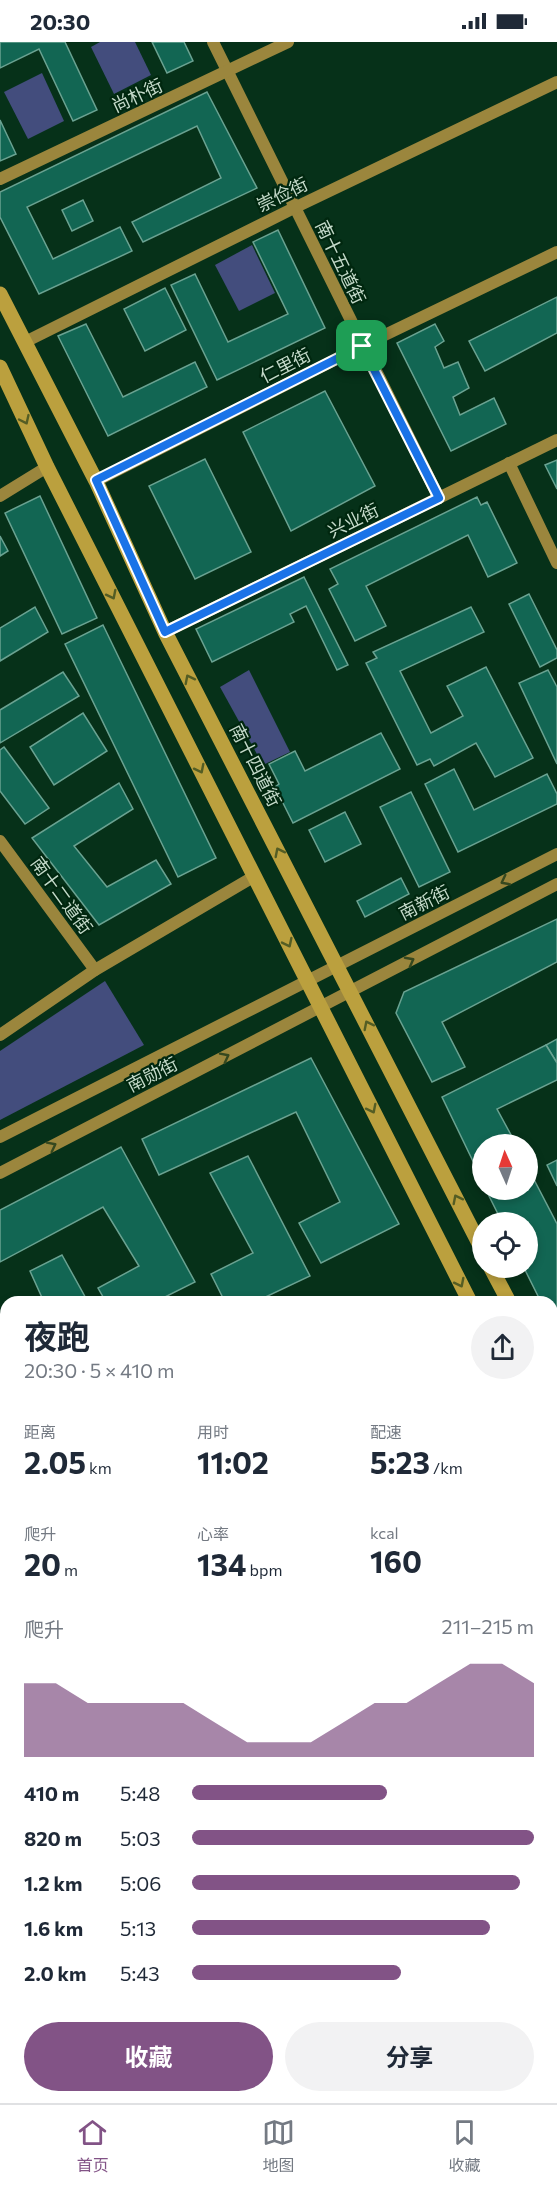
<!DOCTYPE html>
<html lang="zh">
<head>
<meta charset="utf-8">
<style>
	:root { --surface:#fff; --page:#f2f2f3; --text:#1f2937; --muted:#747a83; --line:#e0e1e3; --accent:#825386 }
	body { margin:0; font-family:Commissioner,"Noto Sans SC",sans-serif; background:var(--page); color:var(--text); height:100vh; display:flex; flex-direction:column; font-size:22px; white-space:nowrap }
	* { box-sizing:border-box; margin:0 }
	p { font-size:20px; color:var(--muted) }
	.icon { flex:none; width:33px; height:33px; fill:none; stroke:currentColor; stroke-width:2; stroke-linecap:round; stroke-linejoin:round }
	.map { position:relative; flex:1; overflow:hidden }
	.side { position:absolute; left:0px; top:1254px; width:558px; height:807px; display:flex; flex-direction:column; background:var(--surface); border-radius:18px 18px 0 0; box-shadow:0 3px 9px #0003 }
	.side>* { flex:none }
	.needle { width:39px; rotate:357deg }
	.buttons { position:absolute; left:472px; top:1092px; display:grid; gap:12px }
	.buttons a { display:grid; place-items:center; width:66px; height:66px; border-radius:50%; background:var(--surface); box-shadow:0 3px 9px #0003; font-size:30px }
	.pin { position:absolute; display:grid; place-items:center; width:51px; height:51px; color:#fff; margin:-26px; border-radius:12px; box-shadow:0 3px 9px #0006 }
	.round { display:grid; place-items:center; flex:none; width:63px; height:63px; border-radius:32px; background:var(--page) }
	.overview { display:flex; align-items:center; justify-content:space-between; height:102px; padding:0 24px }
	h1 { font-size:33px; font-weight:700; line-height:45px }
	.stats { display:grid; grid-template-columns:repeat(3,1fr); gap:9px; height:102px; padding:6px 24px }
	.stats div { display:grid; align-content:center }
	.stats b { font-size:30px; font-weight:700 }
	.stats small { font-size:16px; font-weight:400 }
	.stats p { font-size:16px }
	.chart { height:168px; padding:12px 24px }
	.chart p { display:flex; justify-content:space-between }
	.chart svg { width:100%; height:108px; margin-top:6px; fill:var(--accent); opacity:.7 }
	.action { display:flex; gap:12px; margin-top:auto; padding:12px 24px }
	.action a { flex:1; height:69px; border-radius:36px; background:var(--accent); color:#fff; font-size:24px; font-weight:700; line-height:69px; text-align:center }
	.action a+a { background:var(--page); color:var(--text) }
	ul { padding:0 24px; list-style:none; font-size:20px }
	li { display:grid; grid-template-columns:96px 72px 1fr; align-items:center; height:45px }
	li i { height:15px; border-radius:8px; background:var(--accent) }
	.status { display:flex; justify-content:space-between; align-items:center; height:42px; padding:0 30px; background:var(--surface); direction:ltr }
	.status svg { height:16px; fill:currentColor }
	.menu { display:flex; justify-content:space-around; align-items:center; height:84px; border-top:2px solid var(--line); background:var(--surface); font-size:16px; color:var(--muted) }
	.menu a { display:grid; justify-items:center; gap:3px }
	.menu .on { color:var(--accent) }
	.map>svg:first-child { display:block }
	.green { fill:#434d7d }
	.building { fill:#126653; stroke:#6aa291; stroke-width:1.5 }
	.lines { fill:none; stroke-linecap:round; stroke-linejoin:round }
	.secondary { stroke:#9b863d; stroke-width:12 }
	.primary { stroke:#bba03e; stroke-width:15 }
	.oneway { stroke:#545d24 }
	.oneway2 { stroke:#36481f }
	.route-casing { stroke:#fff; stroke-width:12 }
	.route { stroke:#1a73e8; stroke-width:8 }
	.labels { text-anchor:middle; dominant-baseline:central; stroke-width:4.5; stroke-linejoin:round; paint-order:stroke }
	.street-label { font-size:18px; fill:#c4daca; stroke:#00270f }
</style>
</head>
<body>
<div class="status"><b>20:30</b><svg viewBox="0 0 49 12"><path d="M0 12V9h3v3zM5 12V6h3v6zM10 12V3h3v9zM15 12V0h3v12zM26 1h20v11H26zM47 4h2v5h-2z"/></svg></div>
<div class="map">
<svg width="557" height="2061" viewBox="0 0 557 2061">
	<rect width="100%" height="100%" fill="#063119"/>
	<!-- green -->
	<g class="green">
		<polygon points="100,0 135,0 151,33 114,52 91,5"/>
		<polygon points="42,31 64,79 28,97 4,50"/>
		<polygon points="252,203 275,251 239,269 215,223"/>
		<polygon points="249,628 290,710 263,723 220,645"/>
		<polygon points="105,939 144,1003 0,1078 0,1009"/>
	</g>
	<!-- building -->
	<g class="building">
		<polygon points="0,0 65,0 97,68 73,79 39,7 0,26"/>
		<polygon points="152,0 184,0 193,19 167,31"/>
		<polygon points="207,50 257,146 143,200 132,180 221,136 197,84 27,165 53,217 120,185 132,209 39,252 0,175 0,150"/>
		<polygon points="0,78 16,112 0,119"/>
		<polygon points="83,158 93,179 72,189 62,168"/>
		<polygon points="278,188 325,286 217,338 171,243 195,232 228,300 288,272 253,200"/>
		<polygon points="165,246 186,288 145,309 124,267"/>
		<polygon points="557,255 557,291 485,329 469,299"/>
		<polygon points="86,282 123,355 195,320 207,345 108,394 58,294"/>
		<polygon points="435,282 444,299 435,305 444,326 458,320 469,346 453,355 460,373 494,356 506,382 451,409 397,301"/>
		<polygon points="325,349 375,444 291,489 243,390"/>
		<polygon points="205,417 251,510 195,537 149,444"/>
		<polygon points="557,418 557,447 545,423"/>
		<polygon points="40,454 97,576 62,592 5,471"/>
		<polygon points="477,455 481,463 487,460 517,521 488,535 468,493 366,544 386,584 355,599 329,547 338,542 330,527"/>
		<polygon points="0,494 8,509 0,514"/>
		<polygon points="304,535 348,623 337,628 306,564 290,572 294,580 212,620 196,587"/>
		<polygon points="529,552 557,608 557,616 540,625 509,562"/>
		<polygon points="35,565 48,590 0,619 0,586"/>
		<polygon points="471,565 484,590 400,629 431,691 463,674 447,644 486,625 533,716 495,735 476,701 434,724 430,717 417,723 366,621 377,616 373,610"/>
		<polygon points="103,583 216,816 178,835 65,602"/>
		<polygon points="548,628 557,645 557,722 519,641"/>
		<polygon points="63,630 79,654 0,701 0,668"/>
		<polygon points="83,671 107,709 54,743 30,705"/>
		<polygon points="381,691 400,727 293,781 275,745 279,742 269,722 295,709 305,729"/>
		<polygon points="4,705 49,766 25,782 0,749 0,708"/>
		<polygon points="454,727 474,768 547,732 557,752 557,762 458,810 425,742"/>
		<polygon points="119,741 133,767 74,804 107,845 156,818 171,842 99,883 32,796"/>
		<polygon points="411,750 450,830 419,845 380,765"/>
		<polygon points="345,770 361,802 325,820 309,788"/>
		<polygon points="401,836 409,852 365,875 357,859"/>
		<polygon points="557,877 557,920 442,980 465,1025 432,1040 396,971 404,950"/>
		<polygon points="557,997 557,1021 546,1003"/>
		<polygon points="546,1003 557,1021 557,1038 497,1067 516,1102 483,1102 483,1140 442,1055"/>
		<polygon points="311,1016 399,1182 321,1221 299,1181 340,1160 296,1070 159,1133 142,1097"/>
		<polygon points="121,1105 195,1240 155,1260 106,1260 98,1246 139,1224 103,1165 0,1220 0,1168"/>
		<polygon points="248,1114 310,1234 255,1260 225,1260 211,1232 253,1211 210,1131"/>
		<polygon points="557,1118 557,1144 547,1123"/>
		<polygon points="528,1126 557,1182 557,1271 552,1273 552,1260 541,1260 524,1226 528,1226 528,1180 502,1180 486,1148 528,1148"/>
		<polygon points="62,1213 88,1260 44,1260 30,1229"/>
		<polygon points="0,1309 6,1321 6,1341 0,1343"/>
		<polygon points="6,1423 6,1473 0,1476 0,1426"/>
		<polygon points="552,1532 557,1539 557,1598 552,1600"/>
		<polygon points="6,1571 6,1621 0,1623 0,1573"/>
		<polygon points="557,1598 557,1646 552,1637 552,1600"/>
		<polygon points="0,1706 6,1712 6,1794 0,1799"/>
		<polygon points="552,1714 557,1719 557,1751 552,1756"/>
		<polygon points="552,1871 557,1876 557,1898 552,1903"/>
		<polygon points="6,1961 6,2006 0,2012 0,1967"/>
		<polygon points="557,1994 557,2038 552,2033 552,1999"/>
		<polygon points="0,2046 6,2055 13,2061 0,2061"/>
		<polygon points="58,2055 100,2055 94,2061 52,2061"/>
		<polygon points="203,2055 245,2055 239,2061 197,2061"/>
		<polygon points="502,2055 527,2055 534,2061 497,2061"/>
	</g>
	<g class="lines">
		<!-- secondary -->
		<g class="secondary">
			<polyline points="213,0 439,456"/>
			<polyline points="0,137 288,0"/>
			<polyline points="25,300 294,166 557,40"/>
			<polyline points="509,421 557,521"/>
			<polyline points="96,439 362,304 557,210"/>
			<polyline points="0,454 47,425"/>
			<polyline points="165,590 557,398"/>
			<polyline points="0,799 95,928"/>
			<polyline points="0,993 95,928 255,834"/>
			<polyline points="0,1095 557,812"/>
			<polyline points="0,1131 557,842"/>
			<polyline points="552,1465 557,1462"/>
			<polyline points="0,1643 6,1641"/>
			<polyline points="0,1657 6,1655"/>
			<polyline points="0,1877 6,1871"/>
		</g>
		<!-- primary -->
		<g class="primary">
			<polyline points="0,252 96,439 165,590 483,1209"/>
			<polyline points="0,325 47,425 470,1260"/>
			<polyline points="491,1226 509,1260"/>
			<polyline points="552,1345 557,1355"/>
			<polyline points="552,1422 557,1432"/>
		</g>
	</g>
	<!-- one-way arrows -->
	<defs><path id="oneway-chevron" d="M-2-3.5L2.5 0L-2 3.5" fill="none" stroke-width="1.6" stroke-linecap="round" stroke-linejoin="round" transform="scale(1.5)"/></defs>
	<g class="oneway">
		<use href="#oneway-chevron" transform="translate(25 378) rotate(65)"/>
		<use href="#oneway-chevron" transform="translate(112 553) rotate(63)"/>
		<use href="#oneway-chevron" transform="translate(189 637) rotate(-117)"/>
		<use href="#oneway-chevron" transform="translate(200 727) rotate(63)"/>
		<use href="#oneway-chevron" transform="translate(279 810) rotate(-117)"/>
		<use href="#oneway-chevron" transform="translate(288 901) rotate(64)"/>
		<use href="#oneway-chevron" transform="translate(368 983) rotate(-117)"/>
		<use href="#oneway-chevron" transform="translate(372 1067) rotate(63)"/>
		<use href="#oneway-chevron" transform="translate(457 1157) rotate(-117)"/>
		<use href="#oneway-chevron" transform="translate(460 1241) rotate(63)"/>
	</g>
	<g class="oneway2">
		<use href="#oneway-chevron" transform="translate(505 839) rotate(153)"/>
		<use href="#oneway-chevron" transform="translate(410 919) rotate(-28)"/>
		<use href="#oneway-chevron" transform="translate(225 1015) rotate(-27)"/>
		<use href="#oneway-chevron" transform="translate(52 1104) rotate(-27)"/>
	</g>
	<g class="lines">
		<!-- route casing -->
		<g class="route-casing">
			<polygon id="route" points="362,304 439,456 165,590 96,438"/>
		</g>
		<!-- route -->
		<use href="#route" class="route"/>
	</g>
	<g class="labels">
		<!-- street labels -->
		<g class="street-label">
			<text transform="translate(137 53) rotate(-25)">尚朴街</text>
			<text transform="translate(282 152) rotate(-26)">崇俭街</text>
			<text transform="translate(341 220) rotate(64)">南十五道街</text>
			<text transform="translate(285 323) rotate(-27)">仁里街</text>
			<text transform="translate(353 478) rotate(-26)">兴业街</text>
			<text transform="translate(256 723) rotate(63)">南十四道街</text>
			<text transform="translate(62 853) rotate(54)">南十二道街</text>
			<text transform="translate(424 860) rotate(-27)">南新街</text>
			<text transform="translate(152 1032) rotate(-27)">南勋街</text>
		</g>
	</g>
</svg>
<div class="buttons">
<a><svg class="needle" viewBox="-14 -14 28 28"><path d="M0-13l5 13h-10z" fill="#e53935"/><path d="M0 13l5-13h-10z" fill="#747a83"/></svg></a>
<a><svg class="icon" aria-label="locate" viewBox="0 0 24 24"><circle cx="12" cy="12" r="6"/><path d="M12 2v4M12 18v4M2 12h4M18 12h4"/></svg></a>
</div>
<div class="pin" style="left:362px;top:304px;background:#1e9e55"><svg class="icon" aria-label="arrive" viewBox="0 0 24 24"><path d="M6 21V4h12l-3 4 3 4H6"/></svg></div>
<section class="side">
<div class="overview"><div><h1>夜跑</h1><p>20:30 · 5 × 410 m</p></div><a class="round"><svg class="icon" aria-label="share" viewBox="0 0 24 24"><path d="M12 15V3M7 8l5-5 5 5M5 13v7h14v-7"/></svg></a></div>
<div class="stats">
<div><p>距离</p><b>2.05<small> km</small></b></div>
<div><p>用时</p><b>11:02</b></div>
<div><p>配速</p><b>5:23<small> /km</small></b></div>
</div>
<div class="stats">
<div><p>爬升</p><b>20<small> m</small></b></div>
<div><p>心率</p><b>134<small> bpm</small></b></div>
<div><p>kcal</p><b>160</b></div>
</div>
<div class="chart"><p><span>爬升</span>211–215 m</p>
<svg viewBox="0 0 160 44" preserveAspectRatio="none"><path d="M0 44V14L10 14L20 22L30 22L40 22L50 22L60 30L70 38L80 38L90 38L100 30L110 22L120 22L130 14L140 6L150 6L160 14V44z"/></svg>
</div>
<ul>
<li><b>410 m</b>5:48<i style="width:57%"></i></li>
<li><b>820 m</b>5:03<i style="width:100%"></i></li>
<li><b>1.2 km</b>5:06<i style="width:96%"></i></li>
<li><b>1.6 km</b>5:13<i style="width:87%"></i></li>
<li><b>2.0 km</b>5:43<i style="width:61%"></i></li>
</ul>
<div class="action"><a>收藏</a><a>分享</a></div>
</section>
</div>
<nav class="menu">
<a class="on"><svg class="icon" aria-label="home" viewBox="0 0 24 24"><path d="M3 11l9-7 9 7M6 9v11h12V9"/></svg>首页</a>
<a><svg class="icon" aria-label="map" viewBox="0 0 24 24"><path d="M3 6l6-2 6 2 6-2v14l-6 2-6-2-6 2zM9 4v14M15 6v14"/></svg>地图</a>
<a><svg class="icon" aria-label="saved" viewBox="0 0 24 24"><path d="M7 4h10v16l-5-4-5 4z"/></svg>收藏</a>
</nav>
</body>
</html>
